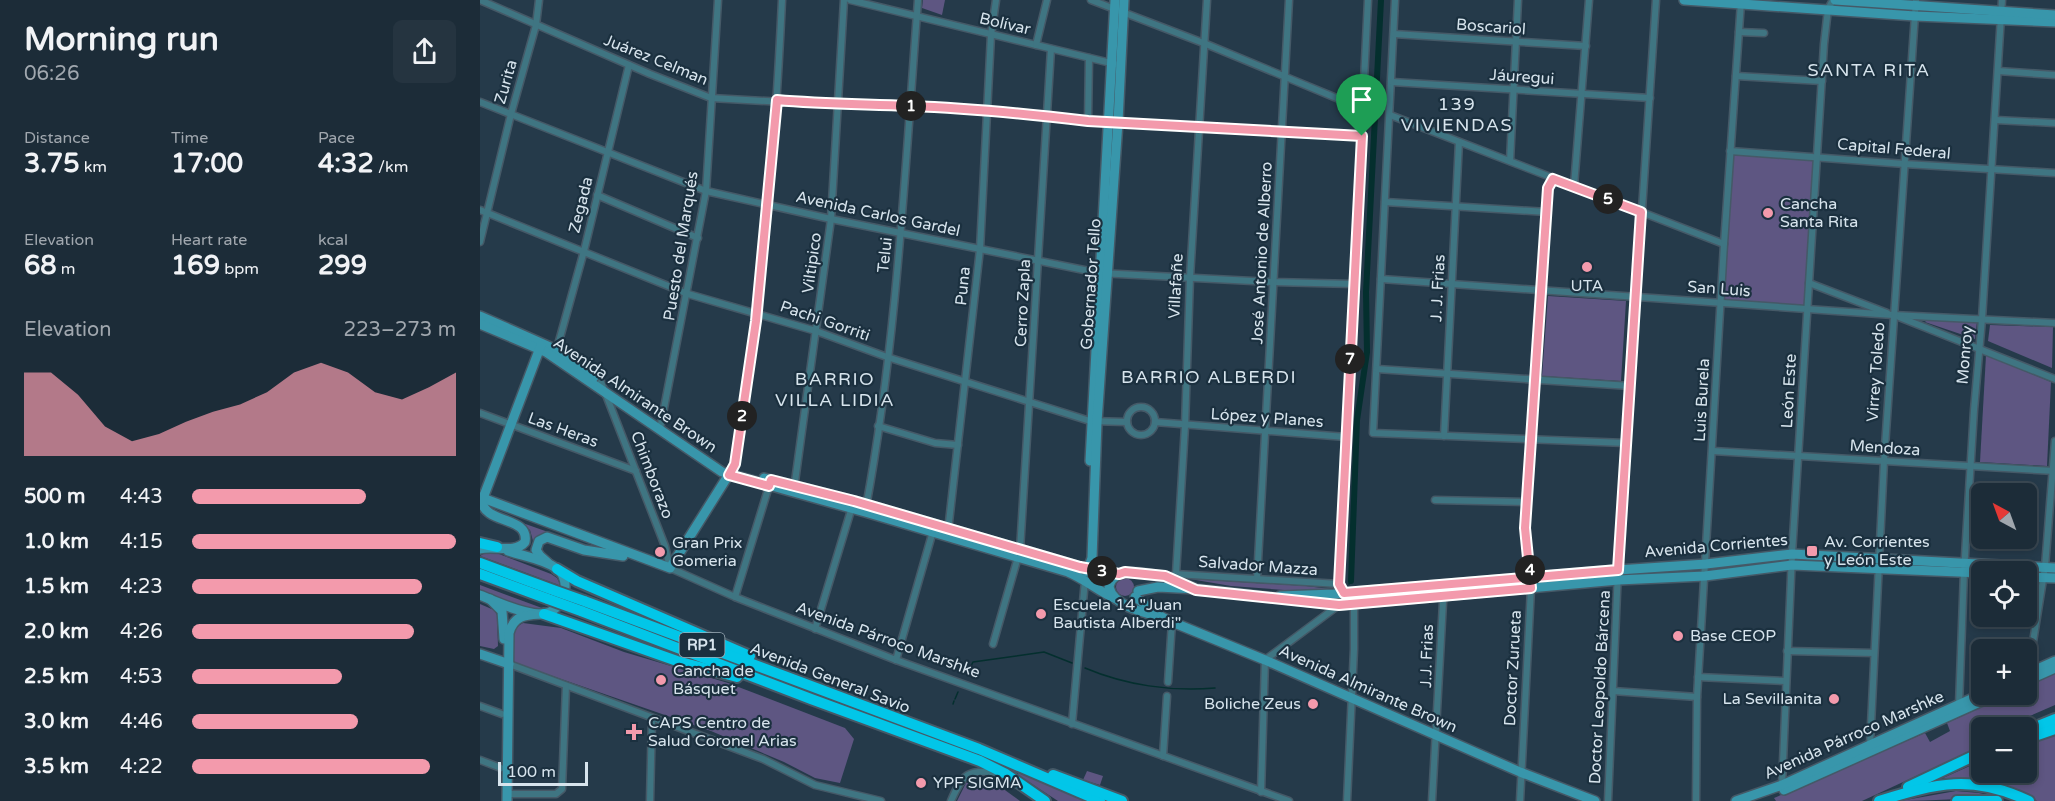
<!DOCTYPE html>
<html lang="en">
<head>
<meta charset="utf-8">
<style>
	:root { --surface:#1c2c38; --page:#253440; --text:#f1f3f6; --muted:#a0a7ae; --line:#3a4853; --accent:#f39aac }
	body { margin:0; font-family:"Varela Round",sans-serif; background:var(--page); color:var(--text); height:100vh; display:flex; flex-direction:column; font-size:22px; white-space:nowrap }
	* { box-sizing:border-box; margin:0 }
	p { font-size:20px; color:var(--muted) }
	.icon { flex:none; width:33px; height:33px; fill:none; stroke:currentColor; stroke-width:2; stroke-linecap:round; stroke-linejoin:round }
	.map { position:relative; flex:1; overflow:hidden }
	.sheet { display:flex; flex-direction:column; background:var(--surface); width:480px }
	.sheet>* { flex:none }
	.needle { width:39px; rotate:319deg }
	.buttons { position:absolute; left:1491px; top:483px; display:grid; gap:12px }
	.buttons a { display:grid; place-items:center; width:66px; height:66px; border-radius:9px; background:var(--surface); box-shadow:0 3px 9px #0003,0 0 0 2px var(--line); font-size:30px }
	.scale { position:absolute; left:18px; bottom:15px; width:90px; box-sizing:border-box; padding-left:6px; border:3px solid #d7e4ed; border-top:0; font-size:16px; line-height:21px; white-space:nowrap; color:#d7e4ed; -webkit-text-stroke:4px #1b303f; paint-order:stroke }
	.pin { position:absolute; display:grid; place-items:center; width:51px; height:51px; color:#fff; margin:-62px -26px; border-radius:50% 50% 50% 0; rotate:-45deg; box-shadow:0 0 6px #0007 }
	.pin .icon { rotate:45deg }
	.km { position:absolute; width:30px; height:30px; margin:-15px; border-radius:50%; background:#222; color:#fff; font-size:16px; line-height:30px; text-align:center }
	.round { display:grid; place-items:center; flex:none; width:63px; height:63px; border-radius:9px; background:var(--page) }
	.headline { display:flex; align-items:center; justify-content:space-between; height:102px; padding:0 24px }
	h1 { font-size:33px; font-weight:800; line-height:45px }
	.stats { display:grid; grid-template-columns:repeat(3,1fr); gap:9px; height:102px; padding:6px 24px }
	.stats div { display:grid; align-content:center }
	.stats b { font-size:26px; font-weight:800 }
	.stats small { font-size:16px; font-weight:400 }
	.stats p { font-size:16px }
	.chart { height:168px; padding:12px 24px }
	.chart p { display:flex; justify-content:space-between }
	.chart svg { width:100%; height:108px; margin-top:6px; fill:var(--accent); opacity:.7 }
	ul { padding:0 24px; list-style:none; font-size:20px }
	li { display:grid; grid-template-columns:96px 72px 1fr; align-items:center; height:45px }
	li i { height:15px; border-radius:8px; background:var(--accent) }
	main { display:flex; flex:1; min-height:0 }
	.map>svg:first-child { display:block }
	.green { fill:#5e5682 }
	.lines { fill:none; stroke-linecap:round; stroke-linejoin:round }
	.stream { stroke:#042f2e; stroke-width:1.5 }
	.canal { stroke:#042f2e; stroke-width:6 }
	.street-casing { stroke:#455967; stroke-width:9 }
	.secondary-casing { stroke:#455967; stroke-width:12 }
	.highway-casing { stroke:#455967; stroke-width:14 }
	.street { stroke:#3f7582; stroke-width:6 }
	.secondary { stroke:#3896ab; stroke-width:9 }
	.highway { stroke:#02c6e8; stroke-width:10 }
	.highway-bridge-casing { stroke:#455967; stroke-width:14; stroke-linecap:butt }
	.highway-bridge { stroke:#02c6e8; stroke-width:10 }
	.route-casing { stroke:#fff; stroke-width:12 }
	.route { stroke:#f39aac; stroke-width:8 }
	.poi-dot { fill:#f39aac; stroke:#1b303f; stroke-width:2 }
	.labels { text-anchor:middle; dominant-baseline:central; stroke-width:4.5; stroke-linejoin:round; paint-order:stroke }
	.shield { fill:#1b303f; stroke:#9faeb9; stroke-width:1.5 }
	.shield-label { font-size:15px; font-weight:bold; fill:#d7e4ed }
	.street-label { font-size:16px; fill:#d7e4ed; stroke:#1b303f }
	.poi-label { font-size:16px; fill:#d7e4ed; stroke:#1b303f; text-anchor:start }
	.neighbourhood-label { font-size:18px; letter-spacing:1.5px; fill:#d7e4ed; stroke:#1b303f }
</style>
</head>
<body>
<main>
<section class="sheet">
<div class="headline"><div><h1>Morning run</h1><p>06:26</p></div><a class="round"><svg class="icon" aria-label="share" viewBox="0 0 24 24"><path d="M12 15V3M7 8l5-5 5 5M5 13v7h14v-7"/></svg></a></div>
<div class="stats">
<div><p>Distance</p><b>3.75<small> km</small></b></div>
<div><p>Time</p><b>17:00</b></div>
<div><p>Pace</p><b>4:32<small> /km</small></b></div>
</div>
<div class="stats">
<div><p>Elevation</p><b>68<small> m</small></b></div>
<div><p>Heart rate</p><b>169<small> bpm</small></b></div>
<div><p>kcal</p><b>299</b></div>
</div>
<div class="chart"><p><span>Elevation</span>223–273 m</p>
<svg viewBox="0 0 160 44" preserveAspectRatio="none"><path d="M0 44V10L10 10L20 19L30 32L40 38L50 35L60 30L70 26L80 23L90 18L100 10L110 6L120 10L130 18L140 21L150 16L160 10V44z"/></svg>
</div>
<ul>
<li><b>500 m</b>4:43<i style="width:66%"></i></li>
<li><b>1.0 km</b>4:15<i style="width:100%"></i></li>
<li><b>1.5 km</b>4:23<i style="width:87%"></i></li>
<li><b>2.0 km</b>4:26<i style="width:84%"></i></li>
<li><b>2.5 km</b>4:53<i style="width:57%"></i></li>
<li><b>3.0 km</b>4:46<i style="width:63%"></i></li>
<li><b>3.5 km</b>4:22<i style="width:90%"></i></li>
</ul>
</section>
<div class="map">
<svg width="1575" height="801" viewBox="0 0 1575 801">
	<rect width="100%" height="100%" fill="#253a4a"/>
	<!-- green -->
	<g class="green">
		<polygon points="443,0 465,0 462,15 442,8"/>
		<polygon points="1254,154 1334,157 1324,306 1243,301"/>
		<polygon points="1068,296 1146,301 1141,381 1062,376"/>
		<polygon points="1447,320 1497,321 1495,339 1445,322"/>
		<polygon points="1510,325 1573,327 1572,368 1508,341"/>
		<polygon points="1506,355 1571,382 1567,466 1500,462"/>
		<polygon points="37,521 85,538 63,534 53,541 50,530"/>
		<polygon points="7,552 14,552 71,574 77,578 81,586 0,556"/>
		<polygon points="1291,560 1293,562 1291,563 1232,569 1233,567"/>
		<circle cx="645" cy="587" r="9"/>
		<polygon points="710,579 826,586 858,590 804,590 751,586"/>
		<polygon points="0,585 62,608 62,609 49,609 4,593 0,592"/>
		<polygon points="0,604 14,610 17,615 18,646 14,649 0,646"/>
		<path d="M43 623 81 628 144 652 248 683 365 728 374 739 360 783 335 778 304 762 231 731 32 662C33 648 29 629 43 623Z"/>
		<polygon points="1575,672 1575,705 1543,719 1544,722 1533,727 1502,728 1501,746 1382,801 1296,801 1294,798 1445,733 1450,742 1470,731 1467,723 1527,695 1546,694 1547,685"/>
		<polygon points="1575,733 1575,801 1557,801 1548,797 1463,778 1501,761 1502,772 1546,772 1547,743"/>
		<polygon points="607,771 623,776 620,785 603,780"/>
		<polygon points="538,773 615,801 578,801 538,775"/>
		<polygon points="501,779 511,780 540,801 477,801 486,783"/>
		<path d="M1476 791 1499 793 1516 797C1484 798 1452 801 1420 801Z"/>
	</g>
	<g class="lines">
		<!-- stream -->
		<g class="stream">
			<polyline points="869,584 871,581"/>
			<polyline points="792,651 830,623"/>
			<path d="M605 668C645 685 692 692 735 688"/>
			<polyline points="487,674 493,662 564,652 592,663"/>
			<polyline points="475,699 478,692"/>
			<polyline points="473,704 474,701"/>
		</g>
		<!-- canal -->
		<polyline class="canal" points="871,581 877,420 887,352 886,292 901,0"/>
		<!-- street casing -->
		<g class="street-casing">
			<g id="street">
				<polyline points="0,0 170,74 231,98 358,105 430,106 568,116 608,121 882,136"/>
				<polyline points="370,0 635,64"/>
				<polyline points="611,0 726,44 883,109"/>
				<polyline points="915,0 893,433 1146,443"/>
				<polyline points="1259,32 1284,33"/>
				<polyline points="914,34 1106,46"/>
				<polyline points="556,45 567,0"/>
				<polyline points="1518,71 1575,75"/>
				<polyline points="1256,76 1342,81"/>
				<polyline points="912,82 1170,98"/>
				<polyline points="0,102 226,191 351,219 619,273 794,282 874,284"/>
				<polyline points="910,115 1244,244"/>
				<polyline points="1516,120 1575,123"/>
				<polyline points="608,121 609,58"/>
				<polyline points="1250,151 1425,164 1575,173"/>
				<polyline points="1030,161 1038,0"/>
				<polyline points="1094,186 1109,0"/>
				<polyline points="117,195 218,238"/>
				<polyline points="905,202 1067,212"/>
				<polyline points="0,210 208,294 336,331 407,357 610,421 647,422"/>
				<polyline points="0,242 31,114 56,25 59,0"/>
				<polyline points="901,279 1413,315 1575,323"/>
				<polyline points="1329,283 1407,313"/>
				<polyline points="1419,317 1575,379"/>
				<polyline points="76,352 104,251 149,65"/>
				<polyline points="897,369 1150,386"/>
				<polyline points="121,382 185,546 190,568 255,597 416,660 809,801"/>
				<circle cx="661" cy="421" r="14"/>
				<polyline points="0,413 156,471"/>
				<polyline points="675,422 866,437"/>
				<polyline points="398,426 455,443 478,445"/>
				<polyline points="180,429 226,191 238,0"/>
				<polyline points="964,436 979,142"/>
				<polyline points="1233,451 1575,471"/>
				<path d="M252 469 255 464C262 417 269 371 275 324 289 216 297 108 302 0"/>
				<polyline points="314,489 351,219 364,0"/>
				<polyline points="955,500 1047,502"/>
				<path d="M386 507C417 340 425 169 438 0"/>
				<polyline points="468,531 500,249 511,35 516,0"/>
				<polyline points="695,574 859,584"/>
				<polyline points="696,574 705,426 710,277 727,0"/>
				<polyline points="777,579 809,0"/>
				<polyline points="859,584 888,0"/>
				<polyline points="255,597 290,483"/>
				<polyline points="335,629 372,507"/>
				<polyline points="513,644 540,550 571,49"/>
				<polyline points="1307,651 1394,653"/>
				<polyline points="416,660 453,531"/>
				<polyline points="29,664 283,759 335,785 401,801"/>
				<polyline points="1548,673 1565,567 1575,441"/>
				<polyline points="1218,677 1306,681"/>
				<polyline points="688,682 692,622"/>
				<polyline points="1133,691 1217,697"/>
				<polyline points="1479,705 1484,572 1494,410 1502,319 1522,0"/>
				<polyline points="0,706 22,714"/>
				<polyline points="592,724 605,580"/>
				<polyline points="1390,745 1404,461 1436,0"/>
				<polyline points="683,756 687,696"/>
				<polyline points="0,760 21,768"/>
				<polyline points="1302,785 1312,554 1344,44 1348,9 1353,0"/>
				<polyline points="781,792 785,660 859,605"/>
				<polyline points="27,794 76,794 82,789 86,686"/>
				<polyline points="170,801 172,718"/>
				<path d="M471 801C482 775 488 768 518 773"/>
				<polyline points="867,801 874,649 874,603"/>
				<polyline points="952,801 964,584"/>
				<polyline points="1040,801 1051,588 1045,528 1068,188 1073,179"/>
				<polyline points="1128,801 1138,570 1176,0"/>
				<polyline points="1216,801 1217,697 1244,244 1261,2"/>
			</g>
		</g>
		<!-- secondary casing -->
		<g class="secondary-casing">
			<g id="secondary">
				<polyline points="1204,0 1435,16 1575,22"/>
				<polyline points="1355,0 1575,15"/>
				<polyline points="0,316 77,350 114,377"/>
				<path d="M0 324 66 352 242 472 385 512 588 572C605 579 618 591 636 599"/>
				<polyline points="610,461 635,0"/>
				<polyline points="284,478 374,501 600,567 638,574"/>
				<polyline points="0,497 190,568 251,471"/>
				<path d="M0 549C14 545 35 554 45 542 50 516 4 524 2 501L61 345"/>
				<polyline points="68,563 60,556 56,550 59,541 67,537 104,550 143,556"/>
				<polyline points="607,572 612,558 617,422 638,122 644,0"/>
				<polyline points="1546,577 1575,578"/>
				<polyline points="658,591 678,587 716,589 859,605 1138,580 1225,576 1312,565 1502,573"/>
				<path d="M0 595C16 602 45 615 62 614 83 613 94 580 76 568 63 559 43 556 28 551"/>
				<polyline points="800,596 854,594 1138,570 1226,564 1312,554 1575,568"/>
				<polyline points="655,597 682,617 692,622 785,660 1040,772 1115,801"/>
				<polyline points="10,599 22,611 24,639"/>
				<path d="M677 616C661 612 633 605 629 587 633 558 697 580 714 588"/>
				<polyline points="0,654 29,664"/>
				<polyline points="1546,674 1575,661"/>
				<polyline points="1546,681 1575,668"/>
				<polyline points="1304,790 1518,694"/>
				<path d="M27 801 29 633C34 615 46 615 61 614"/>
				<polyline points="1256,801 1302,785 1502,694"/>
			</g>
		</g>
		<!-- highway casing -->
		<g class="highway-casing">
			<g id="highway">
				<polyline points="0,543 17,547"/>
				<polyline points="0,563 73,590"/>
				<polyline points="77,569 97,581 270,656"/>
				<polyline points="0,574 68,599"/>
				<polyline points="104,601 499,749 620,801"/>
				<polyline points="101,611 331,699 500,761 526,774 565,801"/>
				<polyline points="64,614 197,661 257,677"/>
				<polyline points="1546,731 1575,719"/>
				<polyline points="1546,739 1575,729"/>
				<polyline points="573,775 642,801"/>
				<polyline points="1428,787 1502,752"/>
				<path d="M1399 801C1457 783 1492 774 1549 801"/>
				<polyline points="1477,801 1517,801"/>
			</g>
		</g>
		<!-- street -->
		<use href="#street" class="street"/>
		<!-- secondary -->
		<use href="#secondary" class="secondary"/>
		<!-- highway -->
		<use href="#highway" class="highway"/>
		<!-- highway-bridge casing -->
		<g class="highway-bridge-casing">
			<g id="highway-bridge">
				<polyline points="73,590 104,601"/>
				<polyline points="68,599 101,611"/>
			</g>
		</g>
		<!-- highway-bridge -->
		<use href="#highway-bridge" class="highway-bridge"/>
	</g>
	<g class="lines">
		<!-- route casing -->
		<g class="route-casing">
			<path id="route" d="M882 136 608 121C549 114 489 108 430 106 386 104 342 104 297 100L276 321 255 464 249 475 289 486 291 480 374 501 600 567 639 574 645 572 685 576 716 590 859 605 1051 588 1045 528 1068 188 1073 179 1161 212 1138 570 864 593 859 584 882 136"/>
		</g>
		<!-- route -->
		<use href="#route" class="route"/>
	</g>
	<!-- markers -->
	<g class="poi-dot">
		<circle cx="1288" cy="213" r="6"/>
		<circle cx="1107" cy="267" r="6"/>
		<rect x="1326" y="545" width="12" height="12" rx="3"/>
		<circle cx="180" cy="552" r="6"/>
		<circle cx="561" cy="614" r="6"/>
		<circle cx="1198" cy="636" r="6"/>
		<circle cx="181" cy="680" r="6"/>
		<circle cx="1354" cy="699" r="6"/>
		<circle cx="833" cy="704" r="6"/>
		<path d="M151 723h6v6h6v6h-6v6h-6v-6h-6v-6h6z"/>
		<circle cx="441" cy="783" r="6"/>
	</g>
	<g class="labels">
		<!-- shield labels -->
		<rect class="shield" x="199.5" y="633" width="45" height="24" rx="4.5"/>
		<g class="shield-label">
			<text x="222" y="645">RP1</text>
		</g>
		<!-- street labels -->
		<g class="street-label">
			<text transform="translate(525 24) rotate(13)">Bolívar</text>
			<text transform="translate(1011 27) rotate(4)">Boscariol</text>
			<text transform="translate(176 60) rotate(22)">Juárez Celman</text>
			<text transform="translate(1042 77) rotate(4)">Jáuregui</text>
			<text transform="translate(26 82) rotate(-74)">Zurita</text>
			<text transform="translate(1414 149) rotate(5)">Capital Federal</text>
			<text transform="translate(101 205) rotate(-76)">Zegada</text>
			<text transform="translate(398 214) rotate(12)">Avenida Carlos Gardel</text>
			<text transform="translate(201 246) rotate(-81)">Puesto del Marqués</text>
			<text transform="translate(782 253) rotate(-87)">José Antonio de Alberro</text>
			<text transform="translate(405 255) rotate(-84)">Telui</text>
			<text transform="translate(332 263) rotate(-82)">Viltipico</text>
			<text transform="translate(611 284) rotate(-86)">Gobernador Tello</text>
			<text transform="translate(483 286) rotate(-84)">Puna</text>
			<text transform="translate(696 286) rotate(-87)">Villafañe</text>
			<text transform="translate(958 288) rotate(-87)">J. J. Frias</text>
			<text transform="translate(1239 289) rotate(4)">San Luis</text>
			<text transform="translate(543 303) rotate(-87)">Cerro Zapla</text>
			<text transform="translate(345 321) rotate(19)">Pachi Gorriti</text>
			<text transform="translate(1485 355) rotate(-85)">Monroy</text>
			<text transform="translate(1396 372) rotate(-86)">Virrey Toledo</text>
			<text transform="translate(1309 391) rotate(-87)">León Este</text>
			<text transform="translate(155 395) rotate(34)">Avenida Almirante Brown</text>
			<text transform="translate(1222 400) rotate(-87)">Luis Burela</text>
			<text transform="translate(787 418) rotate(4)">López y Planes</text>
			<text transform="translate(83 430) rotate(20)">Las Heras</text>
			<text transform="translate(1405 448) rotate(4)">Mendoza</text>
			<text transform="translate(172 475) rotate(69)">Chimborazo</text>
			<text transform="translate(1236 546) rotate(-5)">Avenida Corrientes</text>
			<text transform="translate(778 566) rotate(4)">Salvador Mazza</text>
			<text transform="translate(408 640) rotate(20)">Avenida Párroco Marshke</text>
			<text transform="translate(947 656) rotate(-88)">J.J. Frias</text>
			<text transform="translate(1033 668) rotate(-87)">Doctor Zurueta</text>
			<text transform="translate(350 678) rotate(21)">Avenida General Savio</text>
			<text transform="translate(1120 687) rotate(-87)">Doctor Leopoldo Bárcena</text>
			<text transform="translate(888 689) rotate(24)">Avenida Almirante Brown</text>
			<text transform="translate(1374 735) rotate(-24)">Avenida Párroco Marshke</text>
		</g>
		<!-- poi labels -->
		<g class="poi-label">
			<text x="1300" y="204">Cancha<tspan x="1300" dy="18">Santa Rita</tspan></text>
			<text x="1107" y="286" text-anchor="middle">UTA</text>
			<text x="1344" y="542">Av. Corrientes<tspan x="1344" dy="18">y León Este</tspan></text>
			<text x="192" y="543">Gran Prix<tspan x="192" dy="18">Gomeria</tspan></text>
			<text x="573" y="605">Escuela 14 "Juan<tspan x="573" dy="18">Bautista Alberdi"</tspan></text>
			<text x="1210" y="636">Base CEOP</text>
			<text x="193" y="671">Cancha de<tspan x="193" dy="18">Básquet</tspan></text>
			<text x="1342" y="699" text-anchor="end">La Sevillanita</text>
			<text x="821" y="704" text-anchor="end">Boliche Zeus</text>
			<text x="168" y="723">CAPS Centro de<tspan x="168" dy="18">Salud Coronel Arias</tspan></text>
			<text x="453" y="783">YPF SIGMA</text>
		</g>
		<!-- neighbourhood labels -->
		<g class="neighbourhood-label">
			<text x="1389" y="70">SANTA RITA</text>
			<text x="977" y="104">139<tspan x="977" dy="21">VIVIENDAS</tspan></text>
			<text x="729" y="377">BARRIO ALBERDI</text>
			<text x="355" y="379">BARRIO<tspan x="355" dy="21">VILLA LIDIA</tspan></text>
		</g>
	</g>
</svg>
<div class="buttons">
<a><svg class="needle" viewBox="-14 -14 28 28"><path d="M0-13l5 13h-10z" fill="#e53935"/><path d="M0 13l5-13h-10z" fill="#a0a7ae"/></svg></a>
<a><svg class="icon" aria-label="locate" viewBox="0 0 24 24"><circle cx="12" cy="12" r="6"/><path d="M12 2v4M12 18v4M2 12h4M18 12h4"/></svg></a>
<a>+</a>
<a>−</a>
</div>
<div class="scale">100 m</div>
<div class="pin" style="left:882px;top:136px;background:#1e9e55"><svg class="icon" aria-label="arrive" viewBox="0 0 24 24"><path d="M6 21V4h12l-3 4 3 4H6"/></svg></div>
<b class="km" style="left:431px;top:106px">1</b>
<b class="km" style="left:262px;top:416px">2</b>
<b class="km" style="left:622px;top:571px">3</b>
<b class="km" style="left:1050px;top:570px">4</b>
<b class="km" style="left:1128px;top:199px">5</b>
<b class="km" style="left:870px;top:359px">7</b>
</div>
</main>
</body>
</html>
